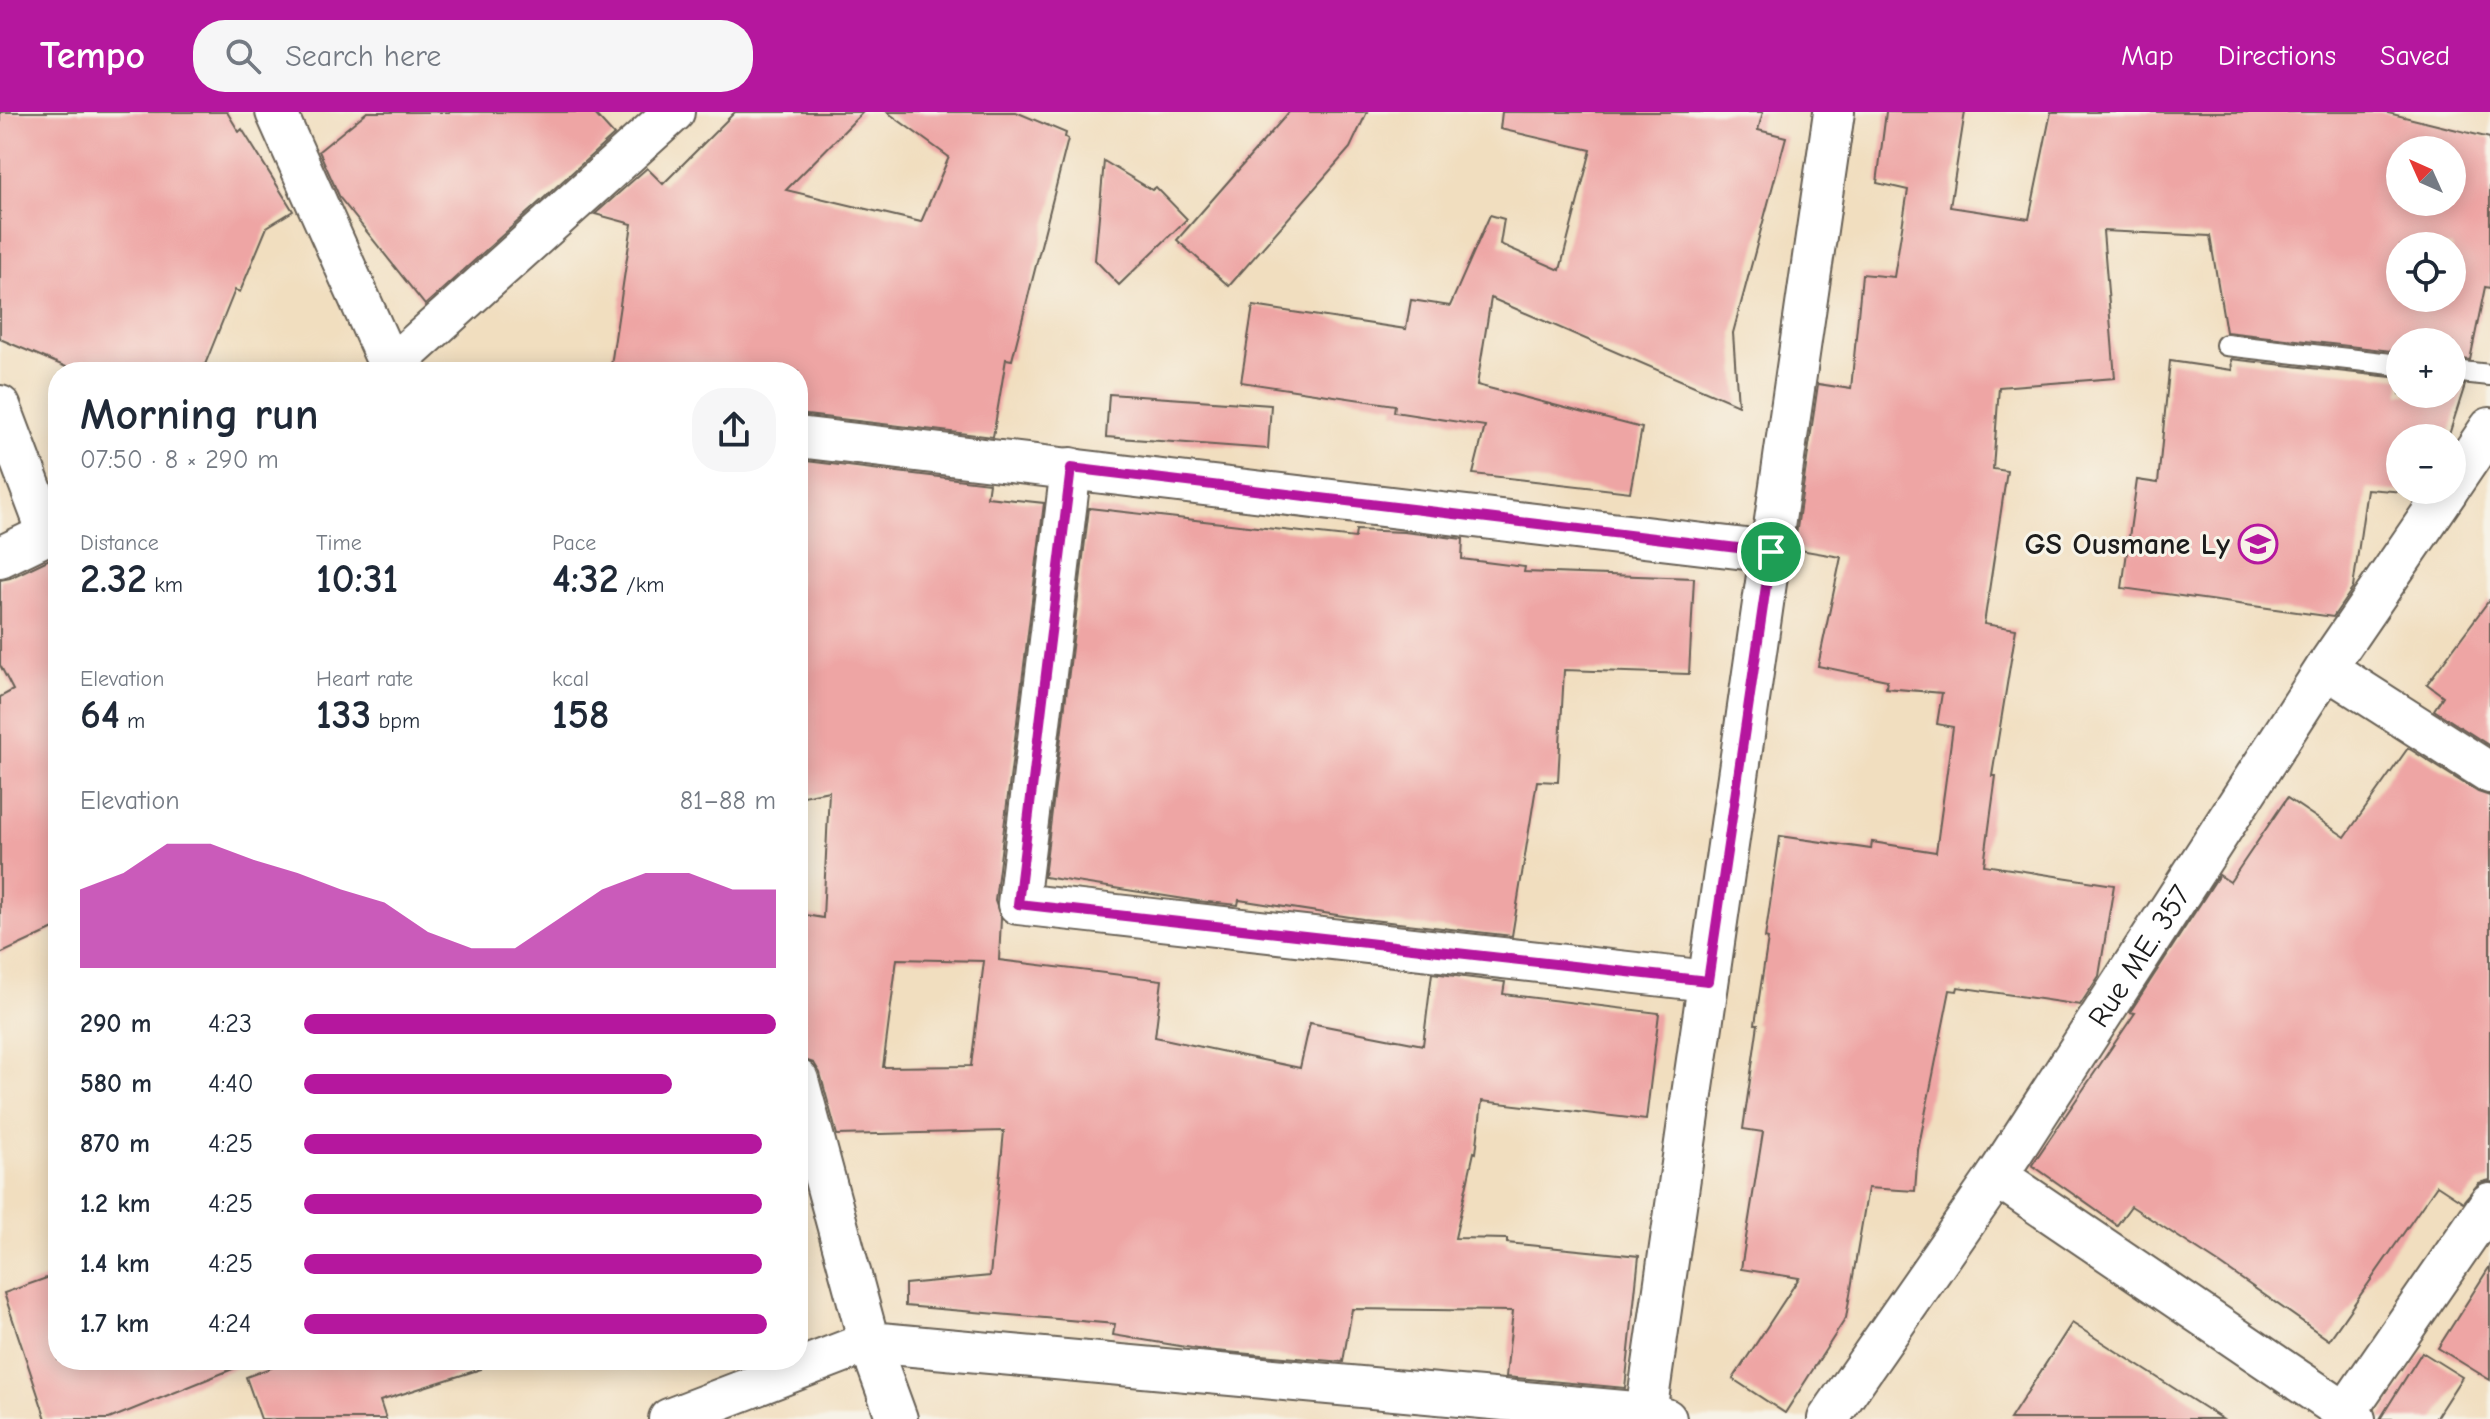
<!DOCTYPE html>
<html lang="en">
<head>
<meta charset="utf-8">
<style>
	:root { --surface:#fff; --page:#f6f6f7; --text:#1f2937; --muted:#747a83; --accent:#b5179e }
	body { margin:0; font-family:"Comic Neue",sans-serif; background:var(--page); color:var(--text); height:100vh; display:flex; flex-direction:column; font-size:30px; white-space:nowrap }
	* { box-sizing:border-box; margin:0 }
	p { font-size:26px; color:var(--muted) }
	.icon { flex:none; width:44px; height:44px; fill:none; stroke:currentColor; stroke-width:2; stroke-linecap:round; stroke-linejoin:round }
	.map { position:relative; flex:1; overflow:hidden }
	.sheet { position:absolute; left:48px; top:250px; width:760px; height:1008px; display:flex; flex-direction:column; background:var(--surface); border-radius:32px; box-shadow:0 4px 20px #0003 }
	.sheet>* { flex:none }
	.needle { width:52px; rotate:315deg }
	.controls { position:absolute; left:2386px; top:24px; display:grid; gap:16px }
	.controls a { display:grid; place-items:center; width:80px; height:80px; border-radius:50%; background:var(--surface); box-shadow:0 4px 20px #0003; font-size:40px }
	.pin { position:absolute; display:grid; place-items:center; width:68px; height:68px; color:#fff; margin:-34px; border:4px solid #fff; border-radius:50%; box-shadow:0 2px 8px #0007 }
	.round { display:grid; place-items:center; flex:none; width:84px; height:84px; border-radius:32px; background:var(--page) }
	.headline { display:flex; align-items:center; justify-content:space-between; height:136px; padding:0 32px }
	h1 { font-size:44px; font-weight:700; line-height:60px }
	.figures { display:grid; grid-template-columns:repeat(3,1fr); gap:12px; height:136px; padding:8px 32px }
	.figures div { display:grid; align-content:center }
	.figures b { font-size:40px; font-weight:700 }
	.figures small { font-size:22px; font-weight:400 }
	.figures p { font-size:22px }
	.chart { height:224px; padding:16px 32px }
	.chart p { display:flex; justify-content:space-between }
	.chart svg { width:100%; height:144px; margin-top:8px; fill:var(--accent); opacity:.7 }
	ul { padding:0 32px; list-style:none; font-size:26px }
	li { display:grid; grid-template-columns:128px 96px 1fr; align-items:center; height:60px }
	li i { height:20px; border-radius:10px; background:var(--accent) }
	header { display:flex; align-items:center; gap:48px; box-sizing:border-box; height:112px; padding:0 40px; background:var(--accent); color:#fff }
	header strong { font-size:38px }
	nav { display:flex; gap:44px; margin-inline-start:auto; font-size:28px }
	.search { width:560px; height:72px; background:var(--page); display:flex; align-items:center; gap:20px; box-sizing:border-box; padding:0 28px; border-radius:32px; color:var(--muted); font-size:30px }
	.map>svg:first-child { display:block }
	.building { fill:#eea5a4; fill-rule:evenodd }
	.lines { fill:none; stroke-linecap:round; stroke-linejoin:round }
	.service-casing { stroke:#676055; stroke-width:24 }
	.minor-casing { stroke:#676055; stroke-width:44 }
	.service { stroke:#fff; stroke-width:20 }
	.minor { stroke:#fff; stroke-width:40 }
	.route-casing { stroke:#fff; stroke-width:16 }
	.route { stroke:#b5179e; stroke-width:10 }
	.labels { text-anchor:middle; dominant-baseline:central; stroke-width:6; stroke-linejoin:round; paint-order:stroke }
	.poi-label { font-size:30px; font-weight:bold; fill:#1c1c1c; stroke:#f7f3e8; text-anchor:end }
	.street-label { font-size:30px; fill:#1c1c1c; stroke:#f7f3e8 }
</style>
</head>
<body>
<header>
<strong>Tempo</strong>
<div class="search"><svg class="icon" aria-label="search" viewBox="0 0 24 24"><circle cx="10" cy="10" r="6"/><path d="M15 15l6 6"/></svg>Search here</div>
<nav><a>Map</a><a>Directions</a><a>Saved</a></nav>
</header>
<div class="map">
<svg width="2490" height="1307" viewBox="0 0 2490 1307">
	<rect width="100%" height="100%" fill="#f7f3e8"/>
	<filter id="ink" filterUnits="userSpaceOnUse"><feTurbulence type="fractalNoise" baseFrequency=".0125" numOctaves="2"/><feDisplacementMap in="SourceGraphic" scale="16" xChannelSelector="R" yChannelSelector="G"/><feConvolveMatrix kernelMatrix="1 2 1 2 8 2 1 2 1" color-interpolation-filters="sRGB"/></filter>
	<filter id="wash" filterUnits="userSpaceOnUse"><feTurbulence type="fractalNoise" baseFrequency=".006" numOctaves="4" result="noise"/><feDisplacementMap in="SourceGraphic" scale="32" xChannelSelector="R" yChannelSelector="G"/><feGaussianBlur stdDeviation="1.8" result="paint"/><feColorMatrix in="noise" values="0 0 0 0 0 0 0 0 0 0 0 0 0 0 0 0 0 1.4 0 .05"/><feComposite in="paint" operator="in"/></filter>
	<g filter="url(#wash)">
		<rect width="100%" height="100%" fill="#f1debf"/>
		<g id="blocks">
			<!-- building -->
			<g class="building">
				<polygon points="0,0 227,0 239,20 242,17 293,99 267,115 240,180 235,178 202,260 78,260 0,227"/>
				<polygon points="367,0 593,0 614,23 425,193 340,86 319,39"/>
				<polygon points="735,0 863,0 786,78 921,110 949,45 887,0 1016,0 1066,21 1065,25 1068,27 1012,248 1006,247 993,325 798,302 798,260 610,260 632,112 595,102 647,56 663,72"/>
				<polygon points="1289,0 1367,0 1350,36 1229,174 1177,128"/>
				<polygon points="1502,0 1763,0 1758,18 1786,25 1733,221 1738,293 1491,186 1477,273 1642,316 1630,380 1473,362 1485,314 1394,300 1395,293 1241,270 1253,194 1406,217 1411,188 1450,194 1490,103 1504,107 1500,132 1560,158 1591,38 1500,17"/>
				<path d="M1886 0H1965L1950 95 2029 107 2051 0H2384L2490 26V176L2485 175 2470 248 2452 246V230H2400V240L2226 220 2210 124 2103 119 2115 266 1999 275 1993 357 2007 359 1984 512 2016 517 1992 664H1996L1984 753 2114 773 2099 864 2080 893 1958 875 1957 879 1950 878 1918 1038 1915 1079 1868 1076 1846 1206 1785 1301 1733 1267 1799 1166 1741 1157 1763 1020 1743 1017 1758 912H1755L1768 827 1765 826 1780 724 1871 737 1872 730 1936 740 1953 615 1937 612 1942 581 1886 576 1887 568 1818 554 1841 445 1794 437 1818 272 1851 277 1862 162 1894 165 1908 78 1877 71ZM2400 38H2452V90H2400ZM2400 134H2452V186H2400Z"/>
				<polygon points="1104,49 1152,78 1156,75 1187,107 1119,173 1095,148"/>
				<polygon points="2231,247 2400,266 2400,282 2452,282 2452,272 2465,273 2448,326 2400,326 2400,378 2420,378 2418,381 2367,377 2353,476 2333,505 2122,476 2137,368 2158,371 2170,249 2232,258"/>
				<polygon points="1109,282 1271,293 1268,337 1106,325"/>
				<path d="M798 348 989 371 987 385 1044 391 995 789 1001 806 999 848 1162 868 1155 925 1300 956 1310 911 1423 933 1432 861 1505 870 1503 882 1659 901 1646 1008 1482 989 1476 1041 1474 1040 1455 1126 1507 1127V1131L1639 1144 1625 1276 1506 1265 1513 1199 1352 1197 1343 1250 1204 1238 1113 1223 1115 1212 905 1194V1172L990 1164 1004 1019 837 1023 820 961 814 951 798 946V871L805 803 823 806 829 679 798 685ZM897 847 984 849 971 954 883 955Z"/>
				<polygon points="1089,396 1355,426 1356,418 1404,420 1463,427 1462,447 1525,455 1524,460 1694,466 1689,562 1564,558 1558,670 1537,669 1512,824 1363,807 1239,788 1238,793 1197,789 1044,765"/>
				<polygon points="58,443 58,815 0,842 0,585 13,578 0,553 0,468 10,466"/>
				<polygon points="2490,487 2490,634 2434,598 2443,584 2427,572"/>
				<polygon points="2408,636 2478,680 2490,684 2490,1068 2479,1071 2463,1090 2437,1073 2329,1228 2220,1152 2131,1094 2117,1113 2032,1053 2135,901 2130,900 2219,763 2230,770 2287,686 2345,725"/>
				<polygon points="2490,1154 2490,1268 2438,1236"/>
				<polygon points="58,1162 58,1248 250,1250 109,1307 46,1307 4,1181"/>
				<polygon points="2072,1211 2222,1307 2010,1307"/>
				<polygon points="2422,1240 2462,1265 2435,1307 2380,1307"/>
				<polygon points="292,1248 480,1248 481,1257 380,1289 386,1307 261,1307 246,1265"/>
			</g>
		</g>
	</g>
	<g filter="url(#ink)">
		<use href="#blocks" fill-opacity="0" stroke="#676055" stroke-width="2"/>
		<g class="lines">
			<!-- service casing -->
			<g class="service-casing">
				<g id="service">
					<polyline points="2226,233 2400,253"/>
					<polyline points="2452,259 2490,263"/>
				</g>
			</g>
			<!-- minor casing -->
			<g class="minor-casing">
				<g id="minor">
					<polyline points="276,0 391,257 405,260"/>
					<polyline points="385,260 674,0"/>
					<polyline points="0,294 48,421"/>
					<polyline points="798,325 1771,440"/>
					<polyline points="1071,356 1018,792 1708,869"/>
					<polyline points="2452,372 2490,316"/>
					<polyline points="0,445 58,417"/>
					<polyline points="2326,556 2490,661"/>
					<polyline points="798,968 869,1230 897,1307"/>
					<polyline points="1997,1064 2355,1307"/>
					<polyline points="2346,1300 2490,1091"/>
					<polyline points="1646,1301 1834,0"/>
					<polyline points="669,1307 869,1230 1646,1301 1666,1307"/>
					<path id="s1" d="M1828 1307 1997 1064 2326 556 2448 378"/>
				</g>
			</g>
			<!-- service -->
			<use href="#service" class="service"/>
			<!-- minor -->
			<use href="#minor" class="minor"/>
		</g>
	</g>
	<g class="lines" filter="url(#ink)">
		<!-- route casing -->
		<g class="route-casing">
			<polygon id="route" points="1071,356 1771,440 1708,869 1018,792"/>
		</g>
		<!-- route -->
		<use href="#route" class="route"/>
	</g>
	<!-- icons -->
	<defs>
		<g id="school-ring" transform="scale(2)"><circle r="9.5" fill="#f7f3e8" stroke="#b5179e" stroke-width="1.5"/><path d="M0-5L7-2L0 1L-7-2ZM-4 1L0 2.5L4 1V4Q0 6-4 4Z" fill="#b5179e"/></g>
	</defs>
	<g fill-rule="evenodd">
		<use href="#school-ring" x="2258" y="432"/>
	</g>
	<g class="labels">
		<!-- poi labels -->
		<g class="poi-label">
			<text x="2230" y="432">GS Ousmane Ly</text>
		</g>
		<!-- street labels -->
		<g class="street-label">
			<text stroke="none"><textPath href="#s1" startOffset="558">Rue ME. 357</textPath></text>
		</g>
	</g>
</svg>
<div class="controls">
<a><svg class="needle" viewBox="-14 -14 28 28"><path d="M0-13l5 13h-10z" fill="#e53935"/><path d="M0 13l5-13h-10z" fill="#747a83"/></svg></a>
<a><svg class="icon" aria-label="locate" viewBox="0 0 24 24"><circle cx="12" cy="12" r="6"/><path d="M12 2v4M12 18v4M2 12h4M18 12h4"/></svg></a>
<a>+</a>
<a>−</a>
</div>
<div class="pin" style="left:1771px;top:440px;background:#1e9e55"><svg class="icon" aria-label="arrive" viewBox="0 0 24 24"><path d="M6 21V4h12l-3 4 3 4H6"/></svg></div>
<section class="sheet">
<div class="headline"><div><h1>Morning run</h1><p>07:50 · 8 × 290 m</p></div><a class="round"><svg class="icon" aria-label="share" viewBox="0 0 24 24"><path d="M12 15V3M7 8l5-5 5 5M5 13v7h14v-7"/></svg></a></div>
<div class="figures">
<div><p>Distance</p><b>2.32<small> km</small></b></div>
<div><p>Time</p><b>10:31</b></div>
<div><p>Pace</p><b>4:32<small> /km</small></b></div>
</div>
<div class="figures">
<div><p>Elevation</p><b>64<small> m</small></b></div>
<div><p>Heart rate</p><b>133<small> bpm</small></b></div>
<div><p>kcal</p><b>158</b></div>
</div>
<div class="chart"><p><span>Elevation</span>81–88 m</p>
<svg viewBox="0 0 160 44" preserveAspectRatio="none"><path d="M0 44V20L10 15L20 6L30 6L40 11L50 15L60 20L70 24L80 33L90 38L100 38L110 29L120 20L130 15L140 15L150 20L160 20V44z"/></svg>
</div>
<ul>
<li><b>290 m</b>4:23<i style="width:100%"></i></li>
<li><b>580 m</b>4:40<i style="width:78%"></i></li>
<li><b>870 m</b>4:25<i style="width:97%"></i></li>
<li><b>1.2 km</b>4:25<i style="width:97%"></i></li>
<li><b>1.4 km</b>4:25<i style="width:97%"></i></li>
<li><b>1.7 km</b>4:24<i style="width:98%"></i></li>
</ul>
</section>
</div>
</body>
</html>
